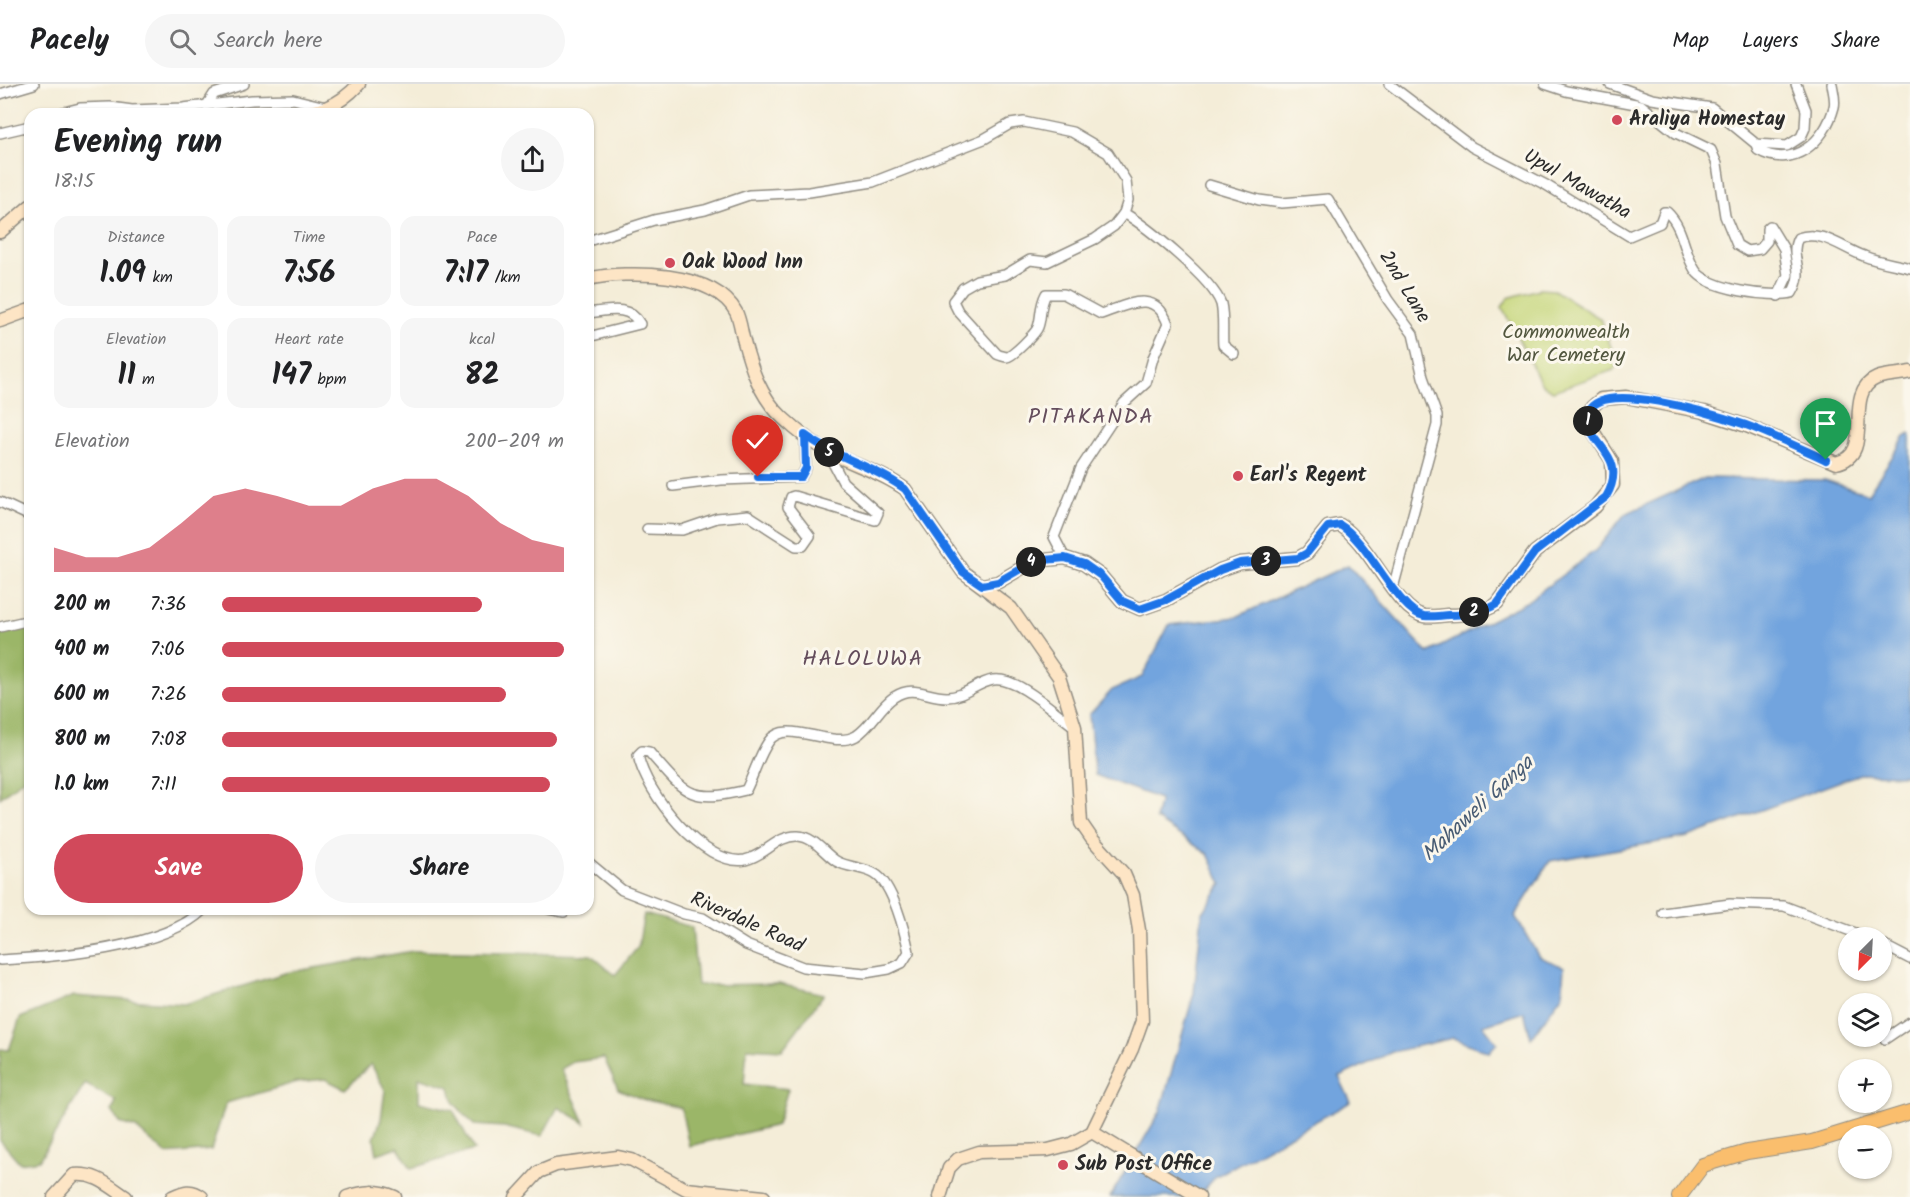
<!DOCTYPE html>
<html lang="en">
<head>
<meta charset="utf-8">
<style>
	:root { --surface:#fff; --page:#f6f6f6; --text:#202124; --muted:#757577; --line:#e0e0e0; --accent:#d1495b }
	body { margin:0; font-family:Kalam,sans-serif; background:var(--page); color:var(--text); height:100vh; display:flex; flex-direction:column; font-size:22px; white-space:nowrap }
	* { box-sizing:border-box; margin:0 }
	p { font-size:20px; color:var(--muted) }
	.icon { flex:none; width:33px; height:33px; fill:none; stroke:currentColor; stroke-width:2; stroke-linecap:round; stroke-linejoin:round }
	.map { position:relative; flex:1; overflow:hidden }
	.sheet { position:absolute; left:24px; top:24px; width:570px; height:807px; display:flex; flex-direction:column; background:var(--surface); border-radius:18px; box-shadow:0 2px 4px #0004 }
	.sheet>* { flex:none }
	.needle { width:39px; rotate:204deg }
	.controls { position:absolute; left:1838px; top:843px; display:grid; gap:12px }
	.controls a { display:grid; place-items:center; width:54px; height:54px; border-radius:50%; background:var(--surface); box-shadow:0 2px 4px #0004; font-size:30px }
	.pin { position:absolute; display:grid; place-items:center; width:51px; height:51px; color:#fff; margin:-62px -26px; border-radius:50% 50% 50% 0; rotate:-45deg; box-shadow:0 0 6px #0007 }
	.pin .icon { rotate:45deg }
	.km { position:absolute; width:30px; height:30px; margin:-15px; border-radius:50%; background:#222; color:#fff; font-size:16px; line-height:30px; text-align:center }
	.round { display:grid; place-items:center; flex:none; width:63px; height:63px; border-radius:32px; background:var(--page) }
	.overview { display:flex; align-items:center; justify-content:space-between; height:102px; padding:0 30px }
	h1 { font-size:33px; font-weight:700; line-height:45px }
	.figures { display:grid; grid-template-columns:repeat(3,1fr); gap:9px; height:102px; padding:6px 30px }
	.figures div { display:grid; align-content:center; border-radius:15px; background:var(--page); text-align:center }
	.figures b { font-size:30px; font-weight:700 }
	.figures small { font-size:16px; font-weight:400 }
	.figures p { font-size:16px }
	.chart { height:168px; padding:12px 30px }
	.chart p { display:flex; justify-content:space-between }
	.chart svg { width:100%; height:108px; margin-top:6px; fill:var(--accent); opacity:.7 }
	.action { display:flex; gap:12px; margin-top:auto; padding:12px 30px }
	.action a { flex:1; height:69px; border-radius:36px; background:var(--accent); color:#fff; font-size:24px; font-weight:700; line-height:69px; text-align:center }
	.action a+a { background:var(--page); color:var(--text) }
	ul { padding:0 30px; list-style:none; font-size:20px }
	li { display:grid; grid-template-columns:96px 72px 1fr; align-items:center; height:45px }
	li i { height:15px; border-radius:8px; background:var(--accent) }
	header { display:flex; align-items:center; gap:36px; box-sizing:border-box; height:84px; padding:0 30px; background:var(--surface); border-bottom:2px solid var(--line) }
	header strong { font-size:28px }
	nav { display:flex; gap:33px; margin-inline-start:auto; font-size:21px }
	.search { width:420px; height:54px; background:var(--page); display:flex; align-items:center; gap:15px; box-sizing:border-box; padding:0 21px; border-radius:33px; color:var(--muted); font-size:22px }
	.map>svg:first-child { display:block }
	.green { fill:#c4d578; stroke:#788052; stroke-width:1.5 }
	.forest { fill:#9bb668; stroke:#63704a; stroke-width:1.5 }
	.water { fill:#72a4de; stroke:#4e6884; stroke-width:1.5 }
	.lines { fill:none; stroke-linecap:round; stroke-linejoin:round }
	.street-casing { stroke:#908c82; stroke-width:12 }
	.secondary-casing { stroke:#908c82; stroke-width:15 }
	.primary-casing { stroke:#908c82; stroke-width:16 }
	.street { stroke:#fff; stroke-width:9 }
	.secondary { stroke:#fde5c5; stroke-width:12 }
	.primary { stroke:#fabe6d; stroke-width:14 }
	.route-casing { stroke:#fff; stroke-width:12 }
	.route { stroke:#1a73e8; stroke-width:8 }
	.poi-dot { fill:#d1495b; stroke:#fbf7ec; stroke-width:2 }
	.labels { text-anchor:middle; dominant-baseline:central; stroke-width:6; stroke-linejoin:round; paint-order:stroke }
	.poi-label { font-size:20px; font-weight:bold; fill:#2b2b2b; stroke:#fbf7ec; text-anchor:start }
	.street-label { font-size:20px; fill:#2b2b2b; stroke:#fbf7ec }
	.park-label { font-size:20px; fill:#51563e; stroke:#fbf7ec }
	.water-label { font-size:21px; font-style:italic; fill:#475b73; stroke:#fbf7ec }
	.quarter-label { font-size:22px; letter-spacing:1.5px; fill:#644d5c; stroke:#fbf7ec }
</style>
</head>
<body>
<header>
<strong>Pacely</strong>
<div class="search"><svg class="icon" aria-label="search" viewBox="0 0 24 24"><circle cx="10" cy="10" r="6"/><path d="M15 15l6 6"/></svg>Search here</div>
<nav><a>Map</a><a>Layers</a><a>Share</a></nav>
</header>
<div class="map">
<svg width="1910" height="1113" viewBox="0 0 1910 1113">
	<rect width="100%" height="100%" fill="#fbf7ec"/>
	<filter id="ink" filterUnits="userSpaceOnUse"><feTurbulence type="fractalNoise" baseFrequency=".0167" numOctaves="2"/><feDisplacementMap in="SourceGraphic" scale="12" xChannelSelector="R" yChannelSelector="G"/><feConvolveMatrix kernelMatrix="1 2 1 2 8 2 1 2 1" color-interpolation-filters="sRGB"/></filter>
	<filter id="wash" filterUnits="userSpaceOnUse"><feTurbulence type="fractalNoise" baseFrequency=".008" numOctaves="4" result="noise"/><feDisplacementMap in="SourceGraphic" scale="24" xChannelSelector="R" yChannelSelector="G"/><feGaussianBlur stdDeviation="1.35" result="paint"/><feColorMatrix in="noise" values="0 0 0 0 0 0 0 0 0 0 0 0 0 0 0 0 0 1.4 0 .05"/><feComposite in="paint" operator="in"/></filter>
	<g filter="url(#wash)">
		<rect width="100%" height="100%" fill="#f4edd8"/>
		<!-- green -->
		<polygon class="green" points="1539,205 1554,206 1601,235 1617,280 1614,286 1553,307 1542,301 1502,223 1508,214"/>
		<!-- forest -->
		<g class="forest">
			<polygon points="14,544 30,545 30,689 0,714 0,550"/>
			<polygon points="644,830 692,843 697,901 779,900 824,910 782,966 747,964 744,1000 788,1005 777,1041 689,1062 681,1024 642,1015 618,1005 604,974 573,978 561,985 585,1039 558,1023 542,1052 504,1043 474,1041 454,1019 450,1003 419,993 419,1018 453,1026 474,1066 411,1084 398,1063 377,1070 374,1055 381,1035 385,1006 371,980 345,1005 325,995 297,998 226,1019 211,1066 166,1070 136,1044 120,1039 112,1027 116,1017 85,1000 39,1076 20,1079 0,1056 0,965 9,966 20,934 74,912 184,920 285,889 413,867 591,871 615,891 638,863"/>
		</g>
		<!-- water -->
		<polygon class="water" points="1910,350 1910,691 1860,690 1688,753 1550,777 1515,832 1539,873 1564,883 1562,911 1531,954 1524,928 1483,941 1497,959 1489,968 1453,954 1392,968 1339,993 1351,1018 1216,1092 1198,1113 1110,1113 1160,1028 1194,909 1202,830 1222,800 1208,770 1155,735 1160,715 1095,691 1089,631 1112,606 1142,593 1169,541 1236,533 1348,481 1428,569 1526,518 1596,466 1625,430 1705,394 1825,396 1868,410 1905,353"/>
	</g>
	<g filter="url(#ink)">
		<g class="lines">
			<!-- street casing -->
			<g class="street-casing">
				<g id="street">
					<path d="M1389 0 1472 63 1546 101 1629 152 1660 139 1664 128H1667C1684 144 1683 167 1695 186 1707 206 1772 214 1792 209 1807 185 1788 173 1798 154 1821 145 1842 164 1864 172 1878 178 1895 180 1910 184"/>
					<polyline points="1545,0 1566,7 1641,21 1676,49 1711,66 1717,80 1725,132 1737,161 1747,167 1760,165 1767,157 1767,145 1770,142 1784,165 1788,191 1778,212"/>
					<polyline points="1610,0 1652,15 1712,24 1756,60 1787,62 1801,53 1805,44 1806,26 1796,0"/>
					<polyline points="0,10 34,0"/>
					<polyline points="207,21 214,10 244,0"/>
					<polyline points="56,30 80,24 110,23 132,26 183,24 252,16 293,15 326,23"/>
					<polyline points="0,49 30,42"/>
					<path d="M1756 60 1758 66C1793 86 1825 58 1834 23 1836 16 1833 7 1832 0"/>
					<polyline points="1209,101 1259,116 1282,119 1328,115 1388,216 1413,250 1423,293 1437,332 1437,341 1393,504"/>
					<path d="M1124 129C1146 142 1213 196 1221 220 1224 232 1222 249 1223 261L1234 270"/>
					<path d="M588 157 654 136 705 126 749 111 809 108 873 98 984 55 1010 40 1024 38 1072 48 1108 69 1126 97 1128 116 1124 129 1114 142 1095 155 1047 178 1030 176 1005 191 977 196 963 204 953 217 958 227 997 270C998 271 1006 273 1007 273 1012 273 1036 249 1038 243 1042 232 1039 223 1046 210H1064L1101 230C1128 221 1155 204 1168 240L1153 274 1146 299 1124 319 1081 384 1054 453 1065 474"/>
					<path d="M588 229C608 227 629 220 640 240L588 253"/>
					<polyline points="673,402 721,396 801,393 806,384 805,351"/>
					<polyline points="0,418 30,432"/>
					<polyline points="647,445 682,446 717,434 748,431 796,462 803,462 810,452 788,423 791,413 794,412 875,436 878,429 843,398 826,366"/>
					<polyline points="0,543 30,536"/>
					<path d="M588 778 622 806 684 830 703 834 746 861 803 883 865 889 889 885 902 879 909 868C905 849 893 800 875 790 864 783 848 784 836 777 824 769 814 753 798 752 777 751 765 772 745 776 703 783 645 708 638 671L642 667 649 668C685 709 689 720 746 706 754 690 759 671 769 657 786 633 831 666 856 652 871 643 879 623 894 613 914 600 926 613 947 613 965 613 976 599 993 596 1017 592 1055 629 1075 643"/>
					<polyline points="549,825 564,828"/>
					<polyline points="1663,829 1730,820 1784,822 1869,854"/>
					<polyline points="1881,860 1910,875"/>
					<path d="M0 876C55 873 164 865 204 825"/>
					<polyline points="1885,955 1910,938"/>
				</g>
			</g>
			<!-- secondary casing -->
			<g class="secondary-casing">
				<g id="secondary">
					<path d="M286 30C318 29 337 24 359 0"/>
					<polyline points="0,148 30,122"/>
					<path d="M588 195C627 186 714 187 736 228 740 236 741 246 743 254 751 284 760 313 783 334 796 346 812 359 827 367 853 381 882 388 905 405L963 488 1011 524 1059 593 1075 643 1081 739 1092 755 1124 790 1133 811 1139 846 1142 937 1132 965 1092 1048 1071 1060 1048 1066 979 1068 958 1075 949 1084 940 1113"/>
					<polyline points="0,237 30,226"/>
					<path d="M982 501 998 498 1034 477 1065 474 1084 480 1101 492 1122 517 1140 525 1166 516 1220 486 1240 479 1298 474 1307 469 1328 443 1340 441C1369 458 1397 528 1424 532 1432 533 1440 532 1448 531 1464 531 1483 529 1497 520L1535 468 1595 423 1613 401 1612 377 1589 341 1587 333 1592 323 1601 315 1626 313 1704 328 1747 342 1836 379C1878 371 1840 309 1877 294 1887 290 1900 291 1910 288"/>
					<polyline points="1092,1048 1199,1113"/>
					<path d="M54 1113 74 1091C96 1089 108 1101 126 1113"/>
					<path d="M172 1113C183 1108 191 1104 202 1113"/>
					<path d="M347 1113C364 1107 378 1106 395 1113"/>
					<polyline points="516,1113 539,1088 556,1081 618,1073 632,1076 686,1105 764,1113"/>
				</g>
			</g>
			<!-- primary casing -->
			<g class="primary-casing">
				<polyline id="primary" points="1679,1113 1703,1081 1747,1068 1812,1058 1910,1028"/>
			</g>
			<!-- street -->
			<use href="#street" class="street"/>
			<!-- secondary -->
			<use href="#secondary" class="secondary"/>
			<!-- primary -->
			<use href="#primary" class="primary"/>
		</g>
	</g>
	<g class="lines" filter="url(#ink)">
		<!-- route casing -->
		<g class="route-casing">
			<path id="route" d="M758 393H801L806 384 805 351C836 374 874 382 905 405L963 488 982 501 998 498 1034 477 1065 474 1084 480 1101 492 1122 517 1140 525 1166 516 1220 486 1240 479 1298 474 1307 469 1328 443 1340 441C1369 458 1398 528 1424 532 1432 533 1440 532 1448 531 1464 531 1483 529 1497 520L1535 468 1606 413C1630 371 1588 362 1588 334 1587 289 1723 333 1746 341 1773 351 1800 364 1826 376"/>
		</g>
		<!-- route -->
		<use href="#route" class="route"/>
	</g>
	<!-- markers -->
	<g class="poi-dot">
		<circle cx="1617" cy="36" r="6"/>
		<circle cx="670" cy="179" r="6"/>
		<circle cx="1238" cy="392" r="6"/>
		<circle cx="1063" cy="1081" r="6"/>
	</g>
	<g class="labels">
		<!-- poi labels -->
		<g class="poi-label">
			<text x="1629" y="36">Araliya Homestay</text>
			<text x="682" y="179">Oak Wood Inn</text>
			<text x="1250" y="392">Earl's Regent</text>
			<text x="1075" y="1081">Sub Post Office</text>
		</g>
		<!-- street labels -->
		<g class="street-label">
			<text transform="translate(1577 101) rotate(30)">Upul Mawatha</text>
			<text transform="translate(1404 203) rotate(59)">2nd Lane</text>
			<text transform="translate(747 839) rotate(24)">Riverdale Road</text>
		</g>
		<!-- park labels -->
		<g class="park-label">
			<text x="1566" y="249">Commonwealth<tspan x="1566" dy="23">War Cemetery</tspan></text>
		</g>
		<!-- water labels -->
		<g class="water-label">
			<text transform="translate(1478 725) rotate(-43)">Mahaweli Ganga</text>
		</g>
		<!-- quarter labels -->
		<g class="quarter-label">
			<text x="1091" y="333">PITAKANDA</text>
			<text x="863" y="575">HALOLUWA</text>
		</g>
	</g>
</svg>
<div class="controls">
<a><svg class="needle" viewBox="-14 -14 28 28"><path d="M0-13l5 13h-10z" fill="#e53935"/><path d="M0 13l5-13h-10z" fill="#757577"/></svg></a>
<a><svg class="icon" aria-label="layers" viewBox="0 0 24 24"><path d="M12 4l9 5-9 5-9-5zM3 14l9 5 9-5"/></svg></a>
<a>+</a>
<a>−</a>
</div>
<div class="pin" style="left:1826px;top:376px;background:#1e9e55"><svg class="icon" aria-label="arrive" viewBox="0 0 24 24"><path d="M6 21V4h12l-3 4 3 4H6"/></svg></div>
<div class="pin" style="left:758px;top:393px;background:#d93025"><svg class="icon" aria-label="check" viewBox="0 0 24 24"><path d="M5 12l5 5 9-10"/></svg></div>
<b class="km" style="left:1588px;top:337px">1</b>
<b class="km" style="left:1474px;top:528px">2</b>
<b class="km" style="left:1266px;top:477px">3</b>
<b class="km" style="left:1031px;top:478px">4</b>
<b class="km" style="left:829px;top:368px">5</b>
<section class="sheet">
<div class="overview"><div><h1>Evening run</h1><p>18:15</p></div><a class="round"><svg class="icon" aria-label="share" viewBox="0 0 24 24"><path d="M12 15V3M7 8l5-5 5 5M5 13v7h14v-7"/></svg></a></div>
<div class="figures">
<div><p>Distance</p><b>1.09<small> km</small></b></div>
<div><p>Time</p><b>7:56</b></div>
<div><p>Pace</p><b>7:17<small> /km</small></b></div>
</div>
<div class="figures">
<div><p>Elevation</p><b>11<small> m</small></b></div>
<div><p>Heart rate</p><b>147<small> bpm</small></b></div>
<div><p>kcal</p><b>82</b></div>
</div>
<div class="chart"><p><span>Elevation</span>200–209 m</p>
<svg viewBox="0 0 160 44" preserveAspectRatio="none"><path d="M0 44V34L10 38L20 38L30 34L40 24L50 13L60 10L70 13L80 17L90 17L100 10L110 6L120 6L130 13L140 24L150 31L160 34V44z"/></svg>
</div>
<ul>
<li><b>200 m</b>7:36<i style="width:76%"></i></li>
<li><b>400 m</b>7:06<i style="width:100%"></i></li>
<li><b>600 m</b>7:26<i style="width:83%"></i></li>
<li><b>800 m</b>7:08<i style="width:98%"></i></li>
<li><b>1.0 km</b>7:11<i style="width:96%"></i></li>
</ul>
<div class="action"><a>Save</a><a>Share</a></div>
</section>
</div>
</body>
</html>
